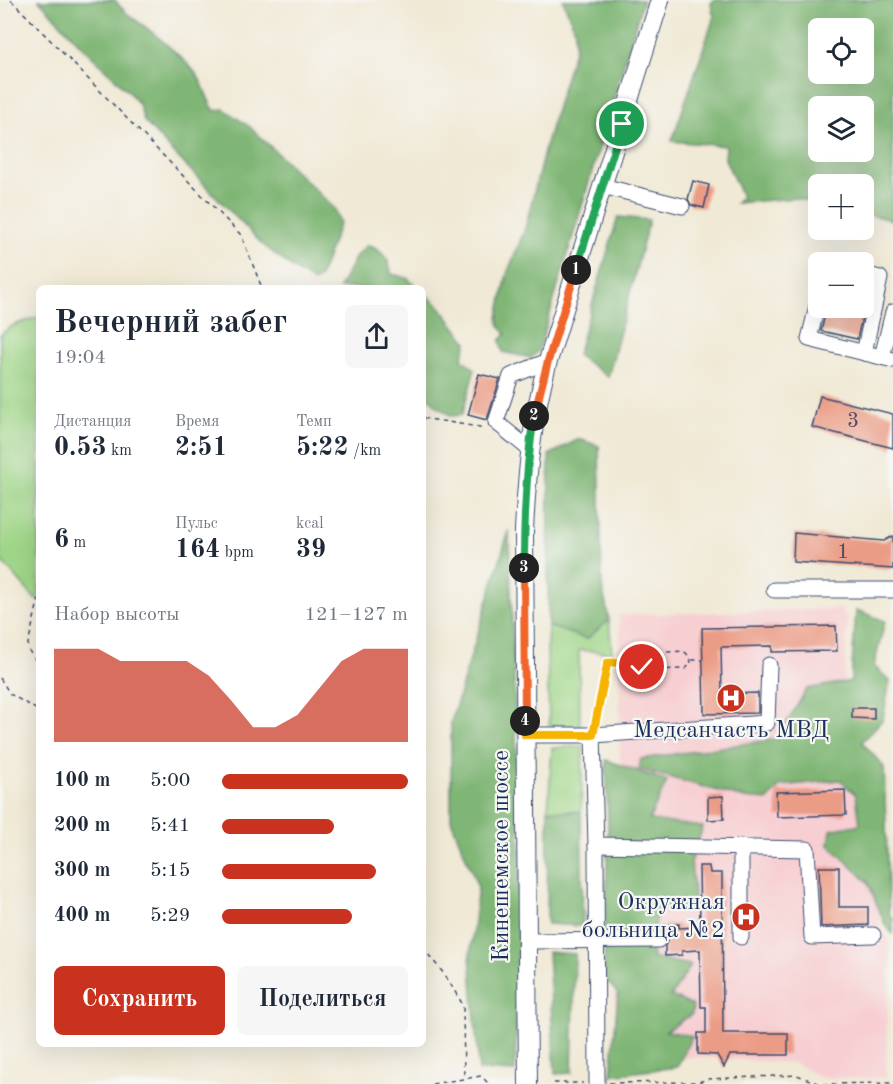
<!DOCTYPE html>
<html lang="ru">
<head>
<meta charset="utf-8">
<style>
	:root { --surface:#fff; --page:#f6f6f7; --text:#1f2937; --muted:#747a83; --accent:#c8321e }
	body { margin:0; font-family:"Old Standard TT",serif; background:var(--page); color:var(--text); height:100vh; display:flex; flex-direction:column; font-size:22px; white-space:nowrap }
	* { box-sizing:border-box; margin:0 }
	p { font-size:20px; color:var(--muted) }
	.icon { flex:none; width:33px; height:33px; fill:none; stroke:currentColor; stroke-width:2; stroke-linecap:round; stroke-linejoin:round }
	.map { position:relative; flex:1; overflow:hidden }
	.sheet { position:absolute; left:36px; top:285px; width:390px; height:762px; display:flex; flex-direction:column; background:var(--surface); border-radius:9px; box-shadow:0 6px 24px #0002 }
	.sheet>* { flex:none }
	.buttons { position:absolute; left:808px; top:18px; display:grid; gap:12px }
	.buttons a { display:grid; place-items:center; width:66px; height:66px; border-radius:9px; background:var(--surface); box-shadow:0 6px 24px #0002; font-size:30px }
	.pin { position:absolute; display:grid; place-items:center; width:51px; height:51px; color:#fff; margin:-26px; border:3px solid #fff; border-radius:50%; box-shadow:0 2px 6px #0007 }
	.km { position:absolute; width:30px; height:30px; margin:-15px; border-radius:50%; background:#222; color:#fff; font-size:16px; line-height:30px; text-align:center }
	.round { display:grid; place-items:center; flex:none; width:63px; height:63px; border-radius:9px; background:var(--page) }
	.overview { display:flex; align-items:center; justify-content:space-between; height:102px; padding:0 18px }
	h1 { font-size:33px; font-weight:600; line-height:45px }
	.stats { display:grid; grid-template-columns:repeat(3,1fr); gap:9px; height:102px; padding:6px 18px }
	.stats div { display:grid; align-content:center }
	.stats b { font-size:26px; font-weight:600 }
	.stats small { font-size:16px; font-weight:400 }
	.stats p { font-size:16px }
	.chart { height:168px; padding:12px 18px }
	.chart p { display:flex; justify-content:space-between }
	.chart svg { width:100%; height:108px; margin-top:6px; fill:var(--accent); opacity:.7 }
	.cta { display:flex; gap:12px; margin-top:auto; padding:12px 18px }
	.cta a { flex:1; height:69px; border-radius:9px; background:var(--accent); color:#fff; font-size:24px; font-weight:600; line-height:69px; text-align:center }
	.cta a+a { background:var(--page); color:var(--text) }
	ul { padding:0 18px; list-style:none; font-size:20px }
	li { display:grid; grid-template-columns:96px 72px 1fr; align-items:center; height:45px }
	li i { height:15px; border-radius:8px; background:var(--accent) }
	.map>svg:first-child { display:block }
	.built { fill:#f7cfd2 }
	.green { fill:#9fd587; stroke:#5d8272; stroke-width:1.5 }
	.forest { fill:#7fb674; stroke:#4d7269; stroke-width:1.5; fill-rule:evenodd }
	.building { fill:#eb9c86 }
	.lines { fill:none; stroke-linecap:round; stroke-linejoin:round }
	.minor-casing { stroke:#3b4b70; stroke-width:17 }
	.major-casing { stroke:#3b4b70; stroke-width:20 }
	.path { stroke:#3b4b70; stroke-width:1.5; stroke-dasharray:4.5 4.5; stroke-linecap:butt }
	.minor { stroke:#fff; stroke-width:15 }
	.major { stroke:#fff; stroke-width:18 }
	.split-1-casing { stroke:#fff; stroke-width:12 }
	.split-2-casing { stroke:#fff; stroke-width:12 }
	.split-3-casing { stroke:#fff; stroke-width:12 }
	.split-4-casing { stroke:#fff; stroke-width:12 }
	.split-5-casing { stroke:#fff; stroke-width:12 }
	.split-6-casing { stroke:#fff; stroke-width:12 }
	.split-1 { stroke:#22a559; stroke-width:8 }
	.split-2 { stroke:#f0652b; stroke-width:8 }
	.split-3 { stroke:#22a559; stroke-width:8 }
	.split-4 { stroke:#f0652b; stroke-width:8 }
	.split-5 { stroke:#f5b400; stroke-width:8 }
	.split-6 { stroke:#f5b400; stroke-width:8 }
	.labels { text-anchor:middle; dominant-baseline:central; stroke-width:4.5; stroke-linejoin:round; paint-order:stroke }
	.number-label { font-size:21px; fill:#4f4a68 }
	.poi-label { font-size:24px; fill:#1b2f5e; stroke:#f6f6f2 }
	.street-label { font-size:24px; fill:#1b2f5e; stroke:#f6f6f2 }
</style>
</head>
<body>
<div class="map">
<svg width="893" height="1084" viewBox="0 0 893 1084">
	<rect width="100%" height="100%" fill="#f6f6f2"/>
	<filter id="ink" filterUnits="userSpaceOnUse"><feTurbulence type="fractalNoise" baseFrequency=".0167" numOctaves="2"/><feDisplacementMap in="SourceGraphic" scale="12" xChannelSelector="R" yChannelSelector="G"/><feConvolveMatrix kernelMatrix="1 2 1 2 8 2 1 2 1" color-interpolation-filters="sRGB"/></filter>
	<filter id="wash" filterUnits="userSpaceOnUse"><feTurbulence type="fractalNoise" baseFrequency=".008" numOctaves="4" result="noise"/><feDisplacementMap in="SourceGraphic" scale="24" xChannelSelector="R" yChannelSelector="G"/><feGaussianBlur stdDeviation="1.35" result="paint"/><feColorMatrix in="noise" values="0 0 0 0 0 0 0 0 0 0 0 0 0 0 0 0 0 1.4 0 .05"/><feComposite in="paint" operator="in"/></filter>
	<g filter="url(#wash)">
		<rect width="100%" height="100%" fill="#f0e9d5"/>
		<!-- built -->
		<polygon class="built" points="840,609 848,618 840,747 862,779 880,927 889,940 886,1078 822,1078 794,1063 695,1057 618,1063 612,941 620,755 619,615"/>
		<!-- green -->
		<g class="green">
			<polygon points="39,317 39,595 36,600 0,559 0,335 14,325"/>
			<polygon points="609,620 612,653 579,650 580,726 549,725 547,648 548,626 587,639"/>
			<polygon points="583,746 581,812 548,810 552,748"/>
		</g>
		<!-- forest -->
		<g class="forest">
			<path d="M39 0H115C125 15 139 21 153 33 167 45 182 57 194 71 205 83 205 99 215 111L224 109 250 127 334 208 340 222 319 279 313 282 295 270 262 244 168 147 144 121 139 104 127 90 85 50Z"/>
			<polygon points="563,0 643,0 539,350 531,358 503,352 500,341 506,334 500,327 498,318 507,274 525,229 547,140 575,47 575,30"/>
			<path d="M713 0H893V220L864 214V184H819V204L795 198 736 203 742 197 725 159 726 146 672 141 714 17 711 4ZM864 28V74H819V28ZM864 106V152H819V106Z"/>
			<polygon points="618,217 649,220 608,377 577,355"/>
			<path d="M368 245C382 251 390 259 391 274L407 278 417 288H339L357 255Z"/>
			<polygon points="423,292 439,306 467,342 462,359 475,369 462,415 451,416 437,406 423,391"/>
			<polygon points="579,439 599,446 602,586 609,620 587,639 548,626 549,455"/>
			<polygon points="509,530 520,855 515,1072 479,1070 470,955 478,887 451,820 451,722"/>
			<polygon points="856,610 885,621 874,666 890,681 883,719 862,742 884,767 889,914 893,918 893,934 885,925 868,882 829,845 831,830 860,824 856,795 840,780 780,786 768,800 744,798 639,769 641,759 777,739 807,689 851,681"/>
			<polygon points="606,760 667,781 649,820 703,827 691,860 695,909 657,908 652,958 691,965 671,996 693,1006 692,1014 666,1031 692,1036 677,1067 611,1075 618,994 604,977 608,826"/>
			<polygon points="548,810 581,812 583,926 547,924"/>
			<polygon points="548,952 575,954 572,1073 555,1074"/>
		</g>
		<g id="blocks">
			<!-- building -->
			<g class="building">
				<polygon points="693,181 709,185 704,208 691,205 688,199"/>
				<polygon points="827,308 864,308 857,339 821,331"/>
				<polygon points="479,374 500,379 487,420 468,415"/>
				<polygon points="820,396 893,414 893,448 812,427"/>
				<polygon points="794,533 884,541 893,536 893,569 793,562"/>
				<polygon points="836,626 837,651 772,652 772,646 721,647 722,694 758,693 758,713 704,714 702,628"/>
				<polygon points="852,708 874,708 874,719 852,718"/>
				<polygon points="845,790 846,815 777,817 776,792"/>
				<polygon points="723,796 724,819 708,820 708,797"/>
				<polygon points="699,866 709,866 710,873 722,873 723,1033 788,1033 788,1055 730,1055 724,1067 717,1055 698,1054 698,1033 706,1033 706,1007 701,1007 700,950 682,951 682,955 665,956 665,946 668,939 665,933 664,925 679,924 679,928 700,927"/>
				<polygon points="819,867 839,867 839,907 868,907 868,925 821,927"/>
			</g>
		</g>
	</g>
	<g filter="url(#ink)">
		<use href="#blocks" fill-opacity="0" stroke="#3b4b70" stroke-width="1.5"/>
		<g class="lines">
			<!-- minor casing -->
			<g class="minor-casing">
				<g id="minor">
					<polyline points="602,186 682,206"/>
					<polyline points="864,274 880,278 864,353"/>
					<polyline points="819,298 809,339 893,360"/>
					<polyline points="882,357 893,312"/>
					<polyline points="529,449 496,422 511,376 548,361"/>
					<polyline points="774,590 893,590"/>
					<polyline points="525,735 593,735 596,845 807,849 812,937 873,935"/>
					<polyline points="593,735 767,723 769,665"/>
					<polyline points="596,845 597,1084"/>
					<polyline points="741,937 741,847"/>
					<polyline points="527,941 658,940"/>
				</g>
			</g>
			<!-- major casing -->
			<g class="major-casing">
				<path id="major" d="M528 1084 524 530C527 471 532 418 548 361L660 0"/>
			</g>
			<!-- path -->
			<g class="path">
				<polyline points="11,0 241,235 262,288"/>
				<polyline points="423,418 485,428"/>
				<polyline points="39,598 27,648 39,665"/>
				<polyline points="692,660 703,660"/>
				<polyline points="0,678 10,694 39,711"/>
				<polyline points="596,723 607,663 640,661 641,656 646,653 684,651 690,657 691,664 685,669 647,670 642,667 640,661"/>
				<polyline points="423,948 445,975 463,1005 464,1079"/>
				<polyline points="554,1083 583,1083"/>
				<polyline points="609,1083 698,1082 708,1079 797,1075 820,1084 893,1083"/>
				<polyline points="432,1084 481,1076 489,1084"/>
			</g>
			<!-- minor -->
			<use href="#minor" class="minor"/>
			<!-- major -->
			<use href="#major" class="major"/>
		</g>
	</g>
	<g class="lines" filter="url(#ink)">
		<!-- split-1 casing -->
		<g class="split-1-casing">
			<polyline id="split-1" points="576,270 622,124"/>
		</g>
		<!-- split-2 casing -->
		<g class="split-2-casing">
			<polyline id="split-2" points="534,416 548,361 576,270"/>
		</g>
		<!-- split-3 casing -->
		<g class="split-3-casing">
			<path id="split-3" d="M524 568C524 517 526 467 534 416"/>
		</g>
		<!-- split-4 casing -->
		<g class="split-4-casing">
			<polyline id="split-4" points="524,568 525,721"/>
		</g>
		<!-- split-5 casing -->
		<g class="split-5-casing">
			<polyline id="split-5" points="525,721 525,735 593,735 607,665"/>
		</g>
		<!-- split-6 casing -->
		<g class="split-6-casing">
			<polyline id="split-6" points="607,665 607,663 640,661 642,667"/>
		</g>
		<!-- split-1 -->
		<use href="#split-1" class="split-1"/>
		<!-- split-2 -->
		<use href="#split-2" class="split-2"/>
		<!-- split-3 -->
		<use href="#split-3" class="split-3"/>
		<!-- split-4 -->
		<use href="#split-4" class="split-4"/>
		<!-- split-5 -->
		<use href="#split-5" class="split-5"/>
		<!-- split-6 -->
		<use href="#split-6" class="split-6"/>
	</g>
	<!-- icons -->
	<defs>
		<g id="hospital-disc" transform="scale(1.5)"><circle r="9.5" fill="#c8321e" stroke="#f6f6f2"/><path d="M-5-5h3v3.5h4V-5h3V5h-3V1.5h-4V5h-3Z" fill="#fff"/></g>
	</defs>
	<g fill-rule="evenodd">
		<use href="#hospital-disc" x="731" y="698"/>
		<use href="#hospital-disc" x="746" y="917"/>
	</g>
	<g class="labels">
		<!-- number labels -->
		<g class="number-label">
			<text x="853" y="421">3</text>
			<text x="843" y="552">1</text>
		</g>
		<!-- poi labels -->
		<g class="poi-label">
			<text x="731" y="731">Медсанчасть МВД</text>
			<text x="725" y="903" text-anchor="end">Окружная<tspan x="725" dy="28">больница №2</tspan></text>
		</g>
		<!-- street labels -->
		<g class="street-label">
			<text transform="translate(502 856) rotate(-90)">Кинешемское шоссе</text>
		</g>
	</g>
</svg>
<div class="buttons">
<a><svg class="icon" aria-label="locate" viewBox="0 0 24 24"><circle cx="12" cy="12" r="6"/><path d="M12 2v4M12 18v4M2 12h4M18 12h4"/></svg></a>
<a><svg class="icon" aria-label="layers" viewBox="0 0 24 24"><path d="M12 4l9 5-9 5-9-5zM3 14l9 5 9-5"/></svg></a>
<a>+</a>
<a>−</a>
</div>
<div class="pin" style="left:622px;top:124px;background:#1e9e55"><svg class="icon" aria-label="arrive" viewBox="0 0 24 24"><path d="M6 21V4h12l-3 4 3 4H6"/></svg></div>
<div class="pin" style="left:642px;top:667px;background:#d93025"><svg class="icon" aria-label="check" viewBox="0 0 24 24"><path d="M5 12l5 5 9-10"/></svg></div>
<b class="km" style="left:576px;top:270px">1</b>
<b class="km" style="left:534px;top:416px">2</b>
<b class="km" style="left:524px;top:568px">3</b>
<b class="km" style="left:525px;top:721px">4</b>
<section class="sheet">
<div class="overview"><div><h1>Вечерний забег</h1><p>19:04</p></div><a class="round"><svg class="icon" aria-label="share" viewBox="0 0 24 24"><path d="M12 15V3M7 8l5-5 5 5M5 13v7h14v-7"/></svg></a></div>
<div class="stats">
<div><p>Дистанция</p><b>0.53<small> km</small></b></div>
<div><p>Время</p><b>2:51</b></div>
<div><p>Темп</p><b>5:22<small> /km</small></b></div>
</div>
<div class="stats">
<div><b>6<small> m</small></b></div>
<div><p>Пульс</p><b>164<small> bpm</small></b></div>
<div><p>kcal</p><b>39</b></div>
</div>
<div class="chart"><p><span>Набор высоты</span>121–127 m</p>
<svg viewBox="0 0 160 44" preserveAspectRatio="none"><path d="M0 44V6L10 6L20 6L30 11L40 11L50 11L60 11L70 17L80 27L90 38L100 38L110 33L120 22L130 11L140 6L150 6L160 6V44z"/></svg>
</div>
<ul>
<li><b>100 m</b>5:00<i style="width:100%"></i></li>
<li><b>200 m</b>5:41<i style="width:60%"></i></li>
<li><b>300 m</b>5:15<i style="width:83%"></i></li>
<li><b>400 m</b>5:29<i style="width:70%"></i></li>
</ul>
<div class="cta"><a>Сохранить</a><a>Поделиться</a></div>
</section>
</div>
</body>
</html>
